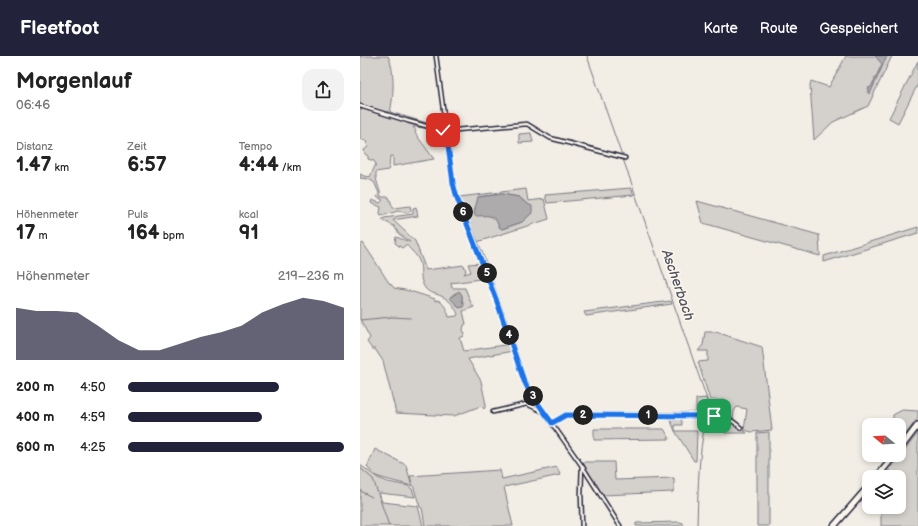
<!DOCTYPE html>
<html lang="de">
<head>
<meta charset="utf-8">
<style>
	:root { --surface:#fff; --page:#f2f2f2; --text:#222; --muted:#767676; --accent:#22223b }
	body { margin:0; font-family:"Balsamiq Sans",sans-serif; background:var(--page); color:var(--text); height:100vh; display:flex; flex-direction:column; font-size:15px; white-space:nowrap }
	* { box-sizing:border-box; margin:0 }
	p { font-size:13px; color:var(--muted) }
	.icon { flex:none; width:22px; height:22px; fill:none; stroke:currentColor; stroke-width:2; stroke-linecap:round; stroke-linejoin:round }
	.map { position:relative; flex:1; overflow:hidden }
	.side { display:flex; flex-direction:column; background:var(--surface); width:360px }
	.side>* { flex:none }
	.needle { width:26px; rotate:288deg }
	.controls { position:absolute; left:502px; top:362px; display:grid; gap:8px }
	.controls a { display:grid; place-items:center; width:44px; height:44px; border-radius:8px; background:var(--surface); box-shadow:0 2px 6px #0003; font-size:20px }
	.pin { position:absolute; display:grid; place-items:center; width:34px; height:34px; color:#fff; margin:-17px; border-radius:8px; box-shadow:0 2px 6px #0006 }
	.km { position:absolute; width:20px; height:20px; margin:-10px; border-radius:50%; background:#222; color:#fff; font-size:11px; line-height:20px; text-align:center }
	.round { display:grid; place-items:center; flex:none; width:42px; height:42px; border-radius:12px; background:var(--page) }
	.headline { display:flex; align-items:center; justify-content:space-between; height:68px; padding:0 16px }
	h1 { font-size:22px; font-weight:600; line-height:30px }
	.metrics { display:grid; grid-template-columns:repeat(3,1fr); gap:6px; height:68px; padding:4px 16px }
	.metrics div { display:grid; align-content:center }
	.metrics b { font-size:20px; font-weight:600 }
	.metrics small { font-size:11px; font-weight:400 }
	.metrics p { font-size:11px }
	.chart { height:112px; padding:8px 16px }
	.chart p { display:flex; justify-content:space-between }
	.chart svg { width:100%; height:72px; margin-top:4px; fill:var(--accent); opacity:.7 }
	ul { padding:0 16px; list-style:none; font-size:13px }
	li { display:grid; grid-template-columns:64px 48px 1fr; align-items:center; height:30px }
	li i { height:10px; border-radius:5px; background:var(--accent) }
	header { display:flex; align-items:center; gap:24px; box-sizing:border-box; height:56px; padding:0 20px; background:var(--accent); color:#fff }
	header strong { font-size:19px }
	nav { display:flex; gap:22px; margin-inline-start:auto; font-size:14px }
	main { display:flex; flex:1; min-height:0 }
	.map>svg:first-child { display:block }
	.green { fill:#d4d1cc; stroke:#7b7a84; fill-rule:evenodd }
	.water { fill:#aeabad; stroke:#76747f }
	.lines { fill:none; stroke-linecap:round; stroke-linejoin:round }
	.stream { stroke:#76747f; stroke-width:1 }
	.street-casing { stroke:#22223b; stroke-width:5.5 }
	.highway-casing { stroke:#22223b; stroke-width:8 }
	.street { stroke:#fbf7ec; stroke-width:2.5 }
	.highway { stroke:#fbf7ec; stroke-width:5 }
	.route-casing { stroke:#fff; stroke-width:8 }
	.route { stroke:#1a73e8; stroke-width:5 }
	.labels { text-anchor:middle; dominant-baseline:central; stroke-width:3; stroke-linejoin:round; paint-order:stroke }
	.water-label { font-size:14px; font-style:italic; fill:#535263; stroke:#fbf7ec }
</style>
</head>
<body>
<header>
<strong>Fleetfoot</strong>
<nav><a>Karte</a><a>Route</a><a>Gespeichert</a></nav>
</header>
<main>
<section class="side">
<div class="headline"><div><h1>Morgenlauf</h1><p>06:46</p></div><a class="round"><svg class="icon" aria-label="share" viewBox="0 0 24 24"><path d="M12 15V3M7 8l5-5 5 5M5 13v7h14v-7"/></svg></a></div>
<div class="metrics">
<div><p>Distanz</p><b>1.47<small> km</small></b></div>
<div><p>Zeit</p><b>6:57</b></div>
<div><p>Tempo</p><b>4:44<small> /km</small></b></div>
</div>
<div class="metrics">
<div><p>Höhenmeter</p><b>17<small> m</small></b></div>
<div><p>Puls</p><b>164<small> bpm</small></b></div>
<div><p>kcal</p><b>91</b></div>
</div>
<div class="chart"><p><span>Höhenmeter</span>219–236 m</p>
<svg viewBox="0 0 160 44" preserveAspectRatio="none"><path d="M0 44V12L10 14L20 14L30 15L40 23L50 32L60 38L70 38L80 34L90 30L100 27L110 23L120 15L130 10L140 6L150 8L160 12V44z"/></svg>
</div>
<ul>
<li><b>200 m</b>4:50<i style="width:70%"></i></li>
<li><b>400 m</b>4:59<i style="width:62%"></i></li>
<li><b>600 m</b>4:25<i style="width:100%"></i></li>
</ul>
</section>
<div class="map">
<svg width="558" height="470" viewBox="0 0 558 470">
	<rect width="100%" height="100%" fill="#f2eee5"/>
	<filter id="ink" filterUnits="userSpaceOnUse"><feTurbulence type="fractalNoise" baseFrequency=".025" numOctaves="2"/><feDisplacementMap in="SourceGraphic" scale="8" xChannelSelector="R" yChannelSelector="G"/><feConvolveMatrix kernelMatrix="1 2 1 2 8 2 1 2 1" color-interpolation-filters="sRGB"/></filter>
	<g filter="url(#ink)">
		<!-- green -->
		<g class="green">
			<path d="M0 0H28C35 14 34 41 30 56L77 70 75 71 28 58V55L27 58 0 49Z"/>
			<polygon points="486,0 532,0 508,50 473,66 454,84 450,29 451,25 469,31"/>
			<polygon points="558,5 558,28 538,67 529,62"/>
			<path d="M0 51 66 72 53 71 56 75 55 77 74 103 33 110V100H31C28 104 31 109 28 114L16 116C15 125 20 132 21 141H29L33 152 50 150 51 154 48 157 38 155 21 160 20 157 21 151 11 147 12 144 20 147 23 144 17 141 19 137 14 126 8 123 0 122V118L4 120 10 121 16 108 14 105 8 103V100L5 98 4 94 8 91 6 85 0 83Z"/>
			<polygon points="171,77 173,86 159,87 159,78"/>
			<polygon points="271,132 274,139 187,147 185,139"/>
			<path d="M166 133 168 145 184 143 189 163 117 186 99 141ZM142 138 159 141 166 147 162 166 142 173 137 164 130 159 118 141Z"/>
			<polygon points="337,145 459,179 460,200 343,167"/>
			<path d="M56 151 58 160 33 164 55 185 66 214 104 209 106 215 104 218 111 216 108 208 122 207 128 222 91 227 92 232H105L111 247 114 251 103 255 106 268 104 269 103 274 105 278 104 280 100 282 104 295 151 288 153 295 108 303 121 325 126 349 124 353 121 350 94 360 36 357 23 305 15 293H12L7 286 10 282 0 263V189L3 187 13 202 29 227H30L34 232 50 235 75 243V245L78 244C85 249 87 253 89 261L97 260 98 258C95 251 89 243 81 240 76 237 69 238 65 232 56 219 67 209 52 195 50 193 49 191 46 189L42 192 35 187 36 181 50 186 39 178 34 170 22 164 24 162 53 158V152ZM100 236 102 241V244L104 248 100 251 90 241 95 237Z"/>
			<polygon points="558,171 558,177 464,206 464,200"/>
			<polygon points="311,245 312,248 226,260 224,256"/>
			<polygon points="345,276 356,276 402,291 412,374 392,376 384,374 387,353 377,351 374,355 373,364 366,360 366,344 350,344 338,306 348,305 348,295 338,295 343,289"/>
			<polygon points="346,342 347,346 347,358 336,358 336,343"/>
			<polygon points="542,354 558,355 558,362 539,387 539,369 533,369 533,359"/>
			<polygon points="309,360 321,360 322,369 315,369 315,375 337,375 336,405 334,405 315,375"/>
			<polygon points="366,362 387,377 365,377"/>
			<polygon points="234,373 304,373 310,383 234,384"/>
			<polygon points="409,376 409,470 397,470 397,377"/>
			<polygon points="558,377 558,470 521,470 521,451 539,451 539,421 523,421 532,411"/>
			<polygon points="15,393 46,409 52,430 22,422 16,420 7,411"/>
			<polygon points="222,406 254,406 255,424 314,422 314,434 313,436 243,439"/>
			<polygon points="0,409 18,422 28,426 48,430 52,433 55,441 19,437 22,446 58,450 63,470 0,470"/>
			<polygon points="197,411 200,419 144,431 153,470 65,470 62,452 60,451 50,420 140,414 142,423"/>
			<polygon points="320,466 323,467 323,470 276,470 276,467"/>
		</g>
		<!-- water -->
		<g class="water">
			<polygon points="515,0 527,0 510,38 508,37 509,34 508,32 511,31 522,8"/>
			<path d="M142 138 159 141 166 147 172 150V157L162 166 142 173 139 171C134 157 128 160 115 160L114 157 118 141Z"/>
			<polygon points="99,235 102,239 102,244 104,249 103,251 99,252 90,242"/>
		</g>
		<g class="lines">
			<!-- stream -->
			<g class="stream">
				<path d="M227 0 348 346C347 357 345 368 343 379 338 409 338 440 337 470"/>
				<polyline points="0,264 32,261 51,262"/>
				<polyline points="0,412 13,423 29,470"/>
				<polyline points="0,433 2,436 12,441"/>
			</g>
			<!-- street casing -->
			<g class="street-casing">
				<g id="street">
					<path d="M76 0 93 127C99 151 110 173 119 195 135 238 150 281 164 325L169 335 222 410 260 470"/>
					<polyline points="0,50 48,65 84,75 167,68 190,82 265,102"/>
					<polyline points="133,356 167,348 182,355"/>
					<path d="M192 367 206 359H350C366 361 369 361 381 372"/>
					<polyline points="222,410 221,438 222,470"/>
				</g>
			</g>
			<!-- highway casing -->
			<g class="highway-casing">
				<g id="highway">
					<polyline points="539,394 558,369"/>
					<polyline points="517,421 535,399"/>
					<polyline points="474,470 509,430"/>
				</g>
			</g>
			<!-- street -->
			<use href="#street" class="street"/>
			<!-- highway -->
			<use href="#highway" class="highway"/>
		</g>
	</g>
	<g class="lines" filter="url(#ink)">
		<!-- route casing -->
		<g class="route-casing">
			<polyline id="route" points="83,74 86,74 93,127 97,142 136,243 164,325 169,335 192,367 206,359 354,360"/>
		</g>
		<!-- route -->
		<use href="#route" class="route"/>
	</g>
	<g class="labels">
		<!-- water labels -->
		<g class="water-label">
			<text transform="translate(318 229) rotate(71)">Ascherbach</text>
		</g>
	</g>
</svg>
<div class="controls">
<a><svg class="needle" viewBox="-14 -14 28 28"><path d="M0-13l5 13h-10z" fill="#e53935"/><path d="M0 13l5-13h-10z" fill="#767676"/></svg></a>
<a><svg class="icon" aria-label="layers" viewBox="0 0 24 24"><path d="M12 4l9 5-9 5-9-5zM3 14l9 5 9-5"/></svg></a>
</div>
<div class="pin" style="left:354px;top:360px;background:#1e9e55"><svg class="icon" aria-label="arrive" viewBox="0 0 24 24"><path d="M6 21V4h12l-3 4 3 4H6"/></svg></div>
<div class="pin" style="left:83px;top:74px;background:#d93025"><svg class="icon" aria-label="check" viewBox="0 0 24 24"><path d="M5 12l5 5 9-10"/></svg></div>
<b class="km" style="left:288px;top:359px">1</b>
<b class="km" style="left:223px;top:359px">2</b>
<b class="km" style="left:173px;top:340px">3</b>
<b class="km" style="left:149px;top:279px">4</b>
<b class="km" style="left:127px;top:217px">5</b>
<b class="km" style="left:103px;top:156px">6</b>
</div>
</main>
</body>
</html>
